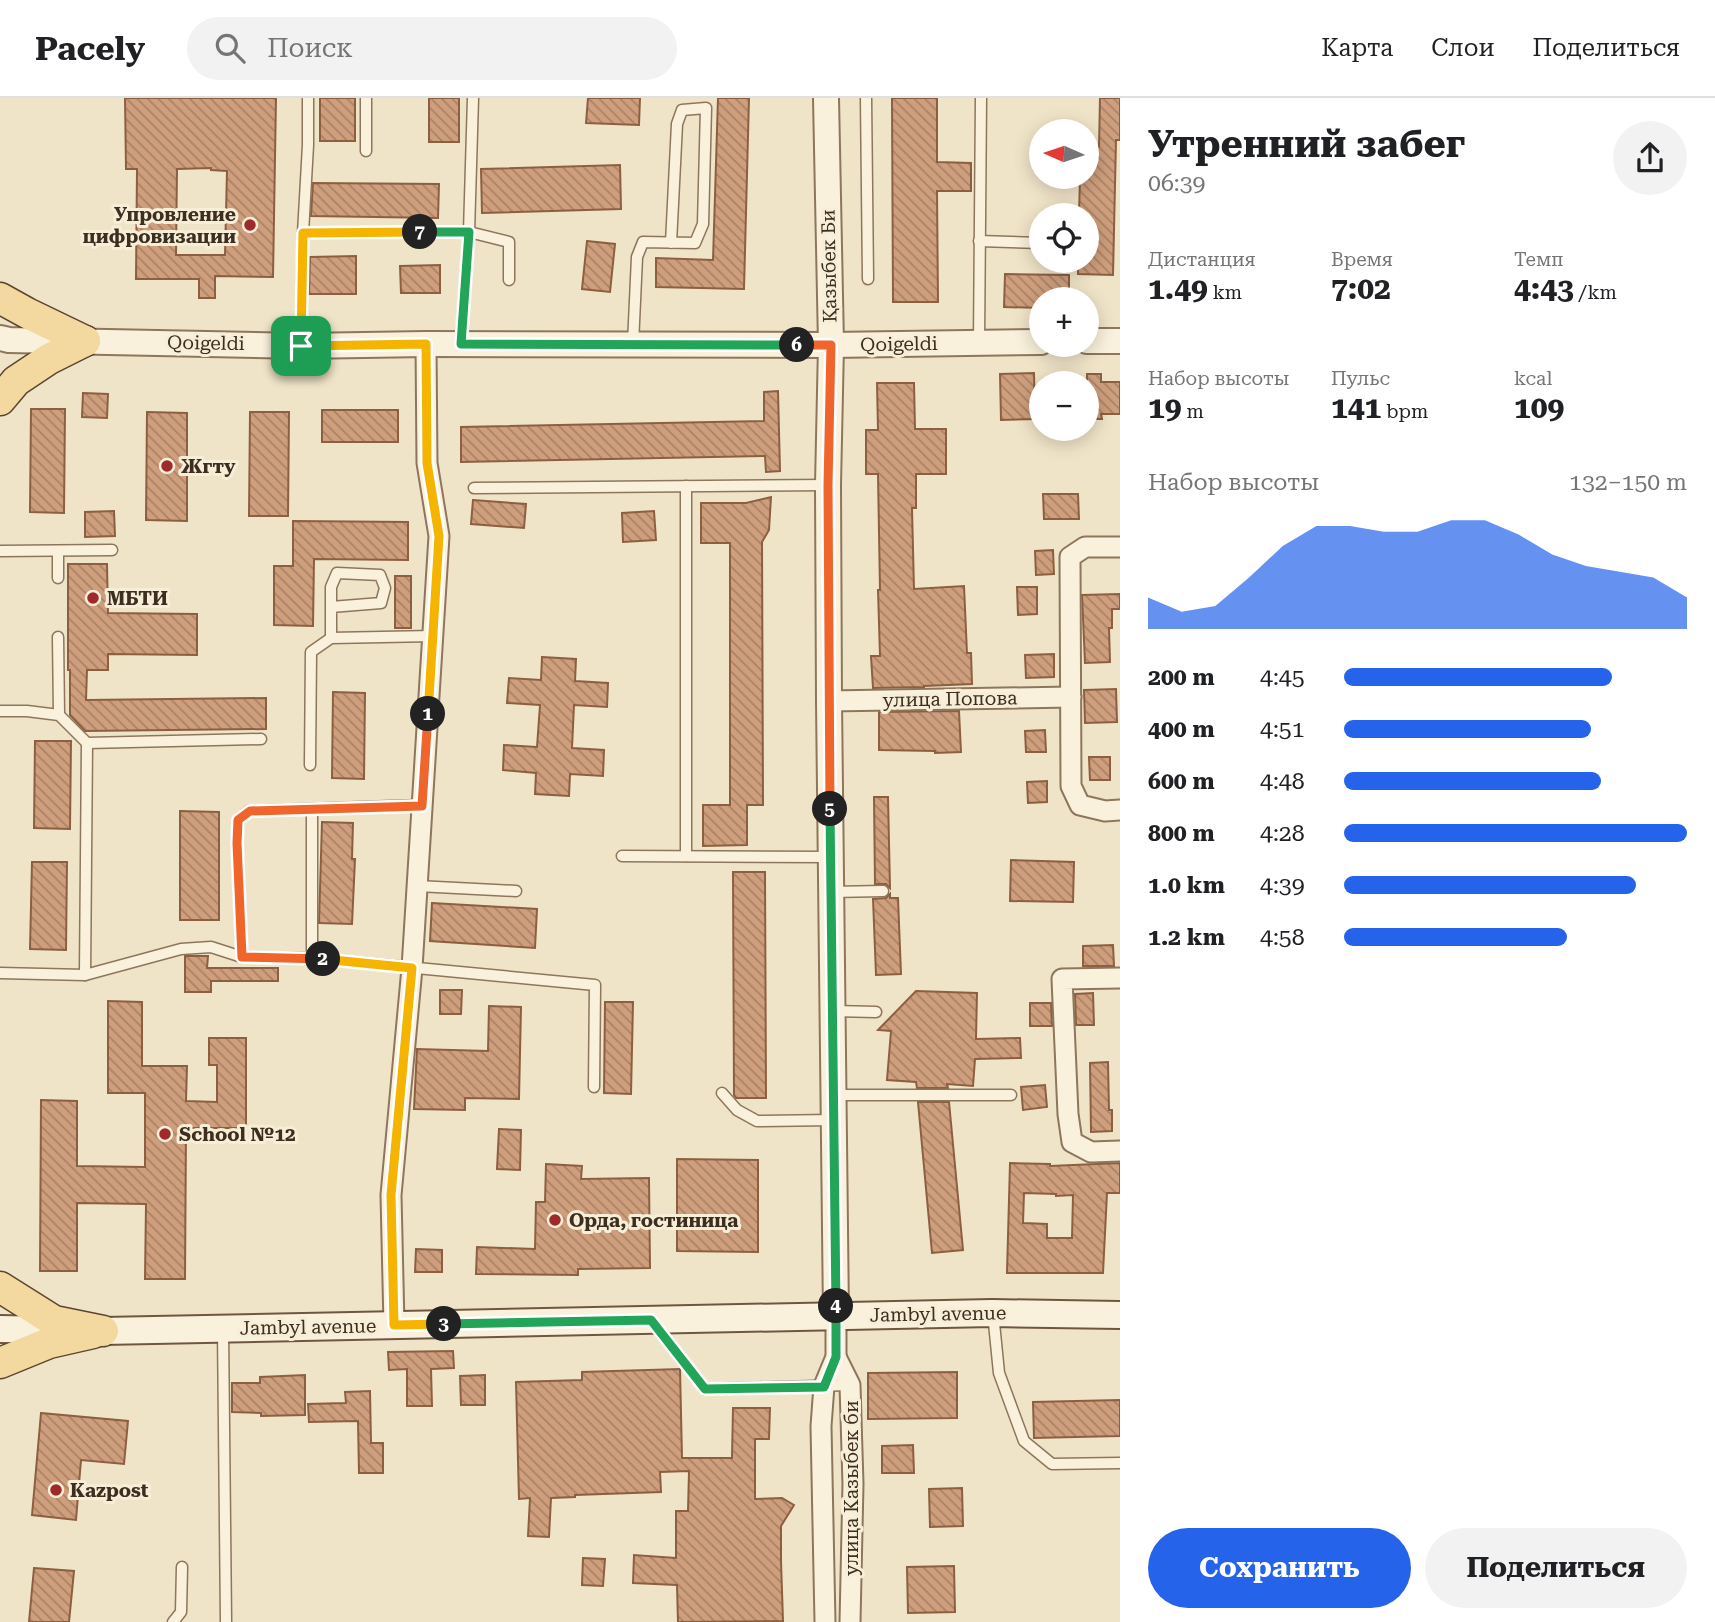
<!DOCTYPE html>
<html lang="ru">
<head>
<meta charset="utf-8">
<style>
	:root { --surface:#fff; --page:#f2f2f2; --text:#202124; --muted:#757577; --line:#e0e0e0; --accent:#2563eb }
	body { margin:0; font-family:"Roboto Serif",serif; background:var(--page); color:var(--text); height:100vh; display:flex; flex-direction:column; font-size:26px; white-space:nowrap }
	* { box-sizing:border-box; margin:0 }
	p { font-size:23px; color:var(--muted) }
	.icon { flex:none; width:38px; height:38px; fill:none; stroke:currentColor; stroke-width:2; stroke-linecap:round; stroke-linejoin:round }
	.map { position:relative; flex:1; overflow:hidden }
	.side { display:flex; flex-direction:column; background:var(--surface); width:595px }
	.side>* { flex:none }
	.needle { width:46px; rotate:273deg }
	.controls { position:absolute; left:1029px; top:21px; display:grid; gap:14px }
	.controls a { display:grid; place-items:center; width:70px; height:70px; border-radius:50%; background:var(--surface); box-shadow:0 4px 18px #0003; font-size:35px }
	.pin { position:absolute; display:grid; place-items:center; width:60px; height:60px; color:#fff; margin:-30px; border-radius:14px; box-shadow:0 4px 10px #0006 }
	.km { position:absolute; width:35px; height:35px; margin:-18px; border-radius:50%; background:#222; color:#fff; font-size:19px; line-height:35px; text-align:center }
	.round { display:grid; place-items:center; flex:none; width:74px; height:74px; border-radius:37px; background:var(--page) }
	.head { display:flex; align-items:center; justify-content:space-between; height:119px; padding:0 28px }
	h1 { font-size:38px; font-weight:700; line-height:52px }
	.figures { display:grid; grid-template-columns:repeat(3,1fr); gap:10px; height:119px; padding:7px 28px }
	.figures div { display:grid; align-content:center }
	.figures b { font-size:30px; font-weight:700 }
	.figures small { font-size:19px; font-weight:400 }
	.figures p { font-size:19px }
	.chart { height:196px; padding:14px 28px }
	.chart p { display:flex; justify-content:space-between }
	.chart svg { width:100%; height:126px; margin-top:7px; fill:var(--accent); opacity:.7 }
	.button { display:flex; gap:14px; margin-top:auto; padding:14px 28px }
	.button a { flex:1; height:80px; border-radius:42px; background:var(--accent); color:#fff; font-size:28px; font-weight:700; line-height:80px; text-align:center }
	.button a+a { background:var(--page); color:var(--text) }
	ul { padding:0 28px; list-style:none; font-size:23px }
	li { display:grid; grid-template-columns:112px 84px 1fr; align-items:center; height:52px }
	li i { height:18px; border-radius:9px; background:var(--accent) }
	header { display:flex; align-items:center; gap:42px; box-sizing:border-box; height:98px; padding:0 35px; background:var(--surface); border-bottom:2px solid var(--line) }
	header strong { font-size:33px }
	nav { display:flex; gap:38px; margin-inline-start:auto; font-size:24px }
	.search { width:490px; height:63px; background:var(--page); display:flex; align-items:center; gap:18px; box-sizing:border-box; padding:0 24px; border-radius:38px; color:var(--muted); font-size:26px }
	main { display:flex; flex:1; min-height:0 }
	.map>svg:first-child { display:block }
	.building { fill:url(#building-back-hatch); stroke:#8d5f41; stroke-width:2; fill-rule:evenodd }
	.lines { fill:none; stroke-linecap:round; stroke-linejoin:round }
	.service-casing { stroke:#8d765c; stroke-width:13 }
	.minor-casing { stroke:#8d765c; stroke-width:23 }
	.tertiary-casing { stroke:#8d765c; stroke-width:28 }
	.secondary-casing { stroke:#6f573f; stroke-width:30 }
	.primary-casing { stroke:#5b4430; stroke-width:33 }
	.service { stroke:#faf1dc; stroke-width:10 }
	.minor { stroke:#faf1dc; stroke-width:19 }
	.tertiary { stroke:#faf1dc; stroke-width:24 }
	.secondary { stroke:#faf1dc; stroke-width:26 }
	.primary { stroke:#f3d9a0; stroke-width:30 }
	.split-1-casing { stroke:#fff; stroke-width:14 }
	.split-2-casing { stroke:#fff; stroke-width:14 }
	.split-3-casing { stroke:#fff; stroke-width:14 }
	.split-4-casing { stroke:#fff; stroke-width:14 }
	.split-5-casing { stroke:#fff; stroke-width:14 }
	.split-6-casing { stroke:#fff; stroke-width:14 }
	.split-7-casing { stroke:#fff; stroke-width:14 }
	.split-8-casing { stroke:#fff; stroke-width:14 }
	.split-1 { stroke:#f5b400; stroke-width:9 }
	.split-2 { stroke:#f0652b; stroke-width:9 }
	.split-3 { stroke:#f5b400; stroke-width:9 }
	.split-4 { stroke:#22a559; stroke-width:9 }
	.split-5 { stroke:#22a559; stroke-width:9 }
	.split-6 { stroke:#f0652b; stroke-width:9 }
	.split-7 { stroke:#22a559; stroke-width:9 }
	.split-8 { stroke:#f5b400; stroke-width:9 }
	.poi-dot { fill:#9e2a2b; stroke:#f7eed8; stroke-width:2.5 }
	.labels { text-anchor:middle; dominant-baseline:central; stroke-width:6; stroke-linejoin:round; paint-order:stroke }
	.poi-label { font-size:19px; font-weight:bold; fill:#3d2e20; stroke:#f7eed8; text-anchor:start }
	.street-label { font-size:19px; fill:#3d2e20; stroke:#f7eed8 }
</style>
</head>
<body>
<header>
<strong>Pacely</strong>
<div class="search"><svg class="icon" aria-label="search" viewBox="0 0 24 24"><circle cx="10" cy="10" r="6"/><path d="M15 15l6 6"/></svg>Поиск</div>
<nav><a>Карта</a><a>Слои</a><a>Поделиться</a></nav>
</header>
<main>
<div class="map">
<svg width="1120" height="1524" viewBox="0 0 1120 1524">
	<defs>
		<pattern id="building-back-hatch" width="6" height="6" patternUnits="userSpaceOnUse" patternTransform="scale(1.75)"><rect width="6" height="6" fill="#cf9f7d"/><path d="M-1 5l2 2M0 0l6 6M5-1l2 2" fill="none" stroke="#a98266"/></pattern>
	</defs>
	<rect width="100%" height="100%" fill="#f0e4c8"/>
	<!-- building -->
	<g class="building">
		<path d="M125 0H276L273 179 215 178V200H199V181H136L137 71H126ZM211 70V72L227 73 225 157H176L177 71Z"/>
		<rect x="320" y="0" width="35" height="43"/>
		<rect x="429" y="0" width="30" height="44"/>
		<polygon points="588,0 640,0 639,27 586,25"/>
		<polygon points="718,0 749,0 744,191 656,189 656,160 713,162"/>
		<polygon points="892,0 937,0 937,64 971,65 971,93 937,93 938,204 893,204"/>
		<polygon points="1100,0 1120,0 1120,42 1116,42 1113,177 1078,176 1078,163 1087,163 1087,117 1079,117 1080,79 1087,79 1087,49 1099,49"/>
		<polygon points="620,67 621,111 482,115 481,71"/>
		<polygon points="313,85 439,86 438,120 311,118"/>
		<polygon points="587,143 615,146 610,194 582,191"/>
		<polygon points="356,158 356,196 309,196 310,159"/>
		<polygon points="440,167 440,195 401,195 400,168"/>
		<polygon points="1005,176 1069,177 1069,201 1041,201 1041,210 1004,209"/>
		<polygon points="1034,275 1035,321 1001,322 1000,276"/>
		<polygon points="1087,276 1101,276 1101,284 1120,284 1120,316 1101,316 1102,321 1087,321"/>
		<polygon points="877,285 914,285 915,331 946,331 946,376 916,376 916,410 912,410 914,491 964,488 967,555 971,555 972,586 924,588 924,589 873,590 871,558 880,558 878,492 880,492 878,376 866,376 866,332 878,332"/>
		<polygon points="778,293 780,373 766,374 765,358 461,364 461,329 764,323 764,294"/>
		<polygon points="83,295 108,296 107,320 82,319"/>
		<polygon points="31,311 65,311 64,415 30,414"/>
		<rect x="322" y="312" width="76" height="32"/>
		<polygon points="147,314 187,315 187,423 146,422"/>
		<polygon points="250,314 289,314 288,418 249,418"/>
		<polygon points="1043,396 1078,396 1079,421 1044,421"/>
		<polygon points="771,399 769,432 762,444 763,707 747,707 747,747 703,748 703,707 730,707 730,445 701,445 701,405 746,405"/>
		<polygon points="473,402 526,406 524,430 471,426"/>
		<polygon points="114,413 115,438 85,439 85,414"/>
		<polygon points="654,413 656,442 623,444 622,415"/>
		<polygon points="293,423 408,424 408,462 314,461 313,528 274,527 274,468 293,468"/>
		<polygon points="1053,452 1054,476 1036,477 1035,453"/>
		<polygon points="68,466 107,466 108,515 197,516 197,557 108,556 108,572 87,572 86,602 266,600 266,631 85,633 70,617 70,572 68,572"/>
		<rect x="395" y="478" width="16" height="52"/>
		<polygon points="1017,489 1037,489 1037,516 1018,517"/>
		<polygon points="1120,496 1120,511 1112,511 1112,530 1109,530 1110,564 1085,565 1082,497"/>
		<polygon points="1054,556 1054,579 1026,580 1025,557"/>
		<polygon points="542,559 576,561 575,583 608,585 607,609 574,607 572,650 604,652 603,678 570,676 569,698 535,696 536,675 503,672 504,647 537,649 540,607 507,605 509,580 541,582"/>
		<polygon points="1116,591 1117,624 1085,625 1084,592"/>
		<polygon points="333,594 365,595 364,681 332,680"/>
		<polygon points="959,613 961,654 935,655 935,653 879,652 879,614"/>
		<polygon points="1045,632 1046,654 1026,654 1025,633"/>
		<polygon points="35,643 71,643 70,731 34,730"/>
		<polygon points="1089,659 1110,659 1110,682 1090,682"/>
		<polygon points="1047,683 1047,704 1028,705 1027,684"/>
		<polygon points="874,699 888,699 890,790 886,786 875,786"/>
		<polygon points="180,713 219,714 219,822 180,822"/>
		<polygon points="322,724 353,725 352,761 355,761 352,826 319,825"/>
		<polygon points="1011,762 1074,764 1073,804 1010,803"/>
		<polygon points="32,764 67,764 66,852 30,851"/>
		<polygon points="733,774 765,774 766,1000 736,1000 734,997"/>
		<polygon points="890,796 890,800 898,800 901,876 876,877 873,801 886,800"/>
		<polygon points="432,805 537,811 535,850 430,843"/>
		<polygon points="1113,847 1114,868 1083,868 1083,848"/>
		<polygon points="185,858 208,858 207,870 278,870 278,883 211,883 211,894 185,894"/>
		<polygon points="440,892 462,892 461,916 440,916"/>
		<polygon points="916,893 977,895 976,941 1020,940 1021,960 975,961 973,988 947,986 948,990 917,990 916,984 887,982 891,933 878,932"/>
		<polygon points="1093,895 1094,927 1076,927 1075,896"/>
		<polygon points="108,903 142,904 142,968 187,968 186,1003 217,1004 217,967 209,967 209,940 246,940 246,1030 186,1030 185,1181 145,1181 146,1106 77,1105 77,1173 40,1173 41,1002 77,1003 77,1068 145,1069 145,995 108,995"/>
		<polygon points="605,904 633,904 631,996 604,995"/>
		<polygon points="1030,905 1051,905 1052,928 1030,928"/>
		<polygon points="489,908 521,909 519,1001 465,1000 465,1012 414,1011 417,951 488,953"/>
		<polygon points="1108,964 1109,1012 1112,1012 1112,1033 1091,1034 1090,965"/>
		<polygon points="1045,987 1047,1009 1023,1012 1021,989"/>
		<polygon points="918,1004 949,1004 963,1152 932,1155"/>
		<polygon points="499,1031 521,1032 520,1072 497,1071"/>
		<polygon points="677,1061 758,1062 758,1154 677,1153"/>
		<path d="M1010 1065 1050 1066V1068L1120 1065V1095H1107L1103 1175H1007ZM1024 1095 1056 1096V1098L1073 1097 1072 1140H1047V1126L1023 1125Z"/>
		<polygon points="546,1066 582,1068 581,1081 649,1080 650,1170 578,1171 578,1177 476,1176 477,1149 535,1151 536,1104 545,1104"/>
		<polygon points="416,1151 442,1152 442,1174 415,1174"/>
		<polygon points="453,1253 454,1270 431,1271 432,1308 407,1308 407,1271 389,1272 388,1254"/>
		<polygon points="680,1271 682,1360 732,1360 733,1310 770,1310 769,1341 755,1341 755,1401 782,1400 794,1407 781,1428 781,1463 783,1523 678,1524 677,1487 633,1485 634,1457 676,1460 676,1413 688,1413 689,1373 660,1374 661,1394 575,1397 575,1399 551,1400 549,1439 528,1438 530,1400 519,1401 516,1284 582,1282 582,1274"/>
		<polygon points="957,1274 957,1320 868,1321 868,1275"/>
		<polygon points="305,1277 305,1317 261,1318 261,1315 232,1314 232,1285 260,1285 260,1279"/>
		<polygon points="485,1277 485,1307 461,1307 460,1278"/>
		<polygon points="370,1293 371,1345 383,1345 383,1375 359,1375 358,1323 309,1324 308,1306 346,1305 345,1294"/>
		<polygon points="1120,1302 1120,1338 1034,1340 1033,1304"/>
		<polygon points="41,1315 128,1323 124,1366 81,1362 76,1422 32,1417"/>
		<polygon points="913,1347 914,1375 882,1375 882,1348"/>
		<polygon points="962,1390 963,1428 930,1429 929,1391"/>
		<polygon points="583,1460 605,1461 603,1488 582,1487"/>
		<polygon points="954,1468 955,1514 908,1515 907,1469"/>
		<polygon points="34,1470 74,1473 69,1524 29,1524"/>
	</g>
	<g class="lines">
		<!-- service casing -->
		<g class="service-casing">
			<g id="service">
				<polyline points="366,0 366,53"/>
				<polyline points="866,0 868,181"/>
				<polyline points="303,135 469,134 509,144 509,182"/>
				<polyline points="979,143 1041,145"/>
				<polyline points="979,244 981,0"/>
				<polyline points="461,245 469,134 473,0"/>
				<polyline points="633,246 637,159 643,144 695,145 703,126 706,10 682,12 677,26 671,145"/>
				<polyline points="301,248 303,135 308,47 308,0"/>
				<polyline points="474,390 828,387"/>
				<polyline points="0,453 112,452"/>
				<polyline points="58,453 58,480"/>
				<polyline points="331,509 381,505 385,490 380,477 337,475 331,489 331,540"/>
				<polyline points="58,539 59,617"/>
				<polyline points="0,613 27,613 59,617 87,645 85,877"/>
				<polyline points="87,645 261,641"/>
				<polyline points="310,667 311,554 331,540 433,538"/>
				<polyline points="312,711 312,860"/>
				<polyline points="622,758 831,759"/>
				<polyline points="686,758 686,388"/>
				<polyline points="417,788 516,793"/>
				<polyline points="831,794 883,793"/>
				<polyline points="242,859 237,745 238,722 249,713 422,707"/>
				<polyline points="0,875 85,877 181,851 211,849 242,859 312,860 595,887 594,989"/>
				<polyline points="833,913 876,914"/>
				<polyline points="722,995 737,1012 757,1023 833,1022"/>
				<polyline points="834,997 1011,997"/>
				<polyline points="993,1215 999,1275 1024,1343 1052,1366 1120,1365"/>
				<polyline points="653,1225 705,1291 850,1287"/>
				<polyline points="223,1231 226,1524"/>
				<polyline points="173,1524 181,1514 182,1469"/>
			</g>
		</g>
		<!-- minor casing -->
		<g class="minor-casing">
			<g id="minor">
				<polyline points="1120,449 1085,449 1070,459 1071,688 1080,707 1105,713 1120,712"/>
				<polyline points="829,603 1071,599"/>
				<polyline points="1120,880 1062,881 1068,1016 1072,1044 1091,1054 1120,1053"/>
				<polyline points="394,1227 391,1097 412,870 439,438 427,365 426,246"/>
				<polyline points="836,1259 850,1287 853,1386 850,1524"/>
				<polyline points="825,1524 821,1328 824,1288 836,1259 836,1218"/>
			</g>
		</g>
		<!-- tertiary casing -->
		<g class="tertiary-casing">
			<g id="tertiary">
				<polyline points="826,0 831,247 828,387 829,603 836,1218"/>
				<polyline points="0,240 9,242 301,248 426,246 831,247 1041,244"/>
				<polyline points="1087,243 1120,243"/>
			</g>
		</g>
		<!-- secondary casing -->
		<g class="secondary-casing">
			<polyline id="secondary" points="0,1231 103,1233 992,1215 1120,1217"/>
		</g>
		<!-- primary casing -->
		<g class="primary-casing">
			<g id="primary">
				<polyline points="0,200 27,215 85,243"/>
				<polyline points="0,302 16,283 49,261 85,243"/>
				<polyline points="0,1189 54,1223 103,1233"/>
				<polyline points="0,1265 49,1245 93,1235"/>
			</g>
		</g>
		<!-- service -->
		<use href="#service" class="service"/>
		<!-- minor -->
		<use href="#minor" class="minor"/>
		<!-- tertiary -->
		<use href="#tertiary" class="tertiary"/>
		<!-- secondary -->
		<use href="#secondary" class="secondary"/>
		<!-- primary -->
		<use href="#primary" class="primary"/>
	</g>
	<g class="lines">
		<!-- split-1 casing -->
		<g class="split-1-casing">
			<polyline id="split-1" points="301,248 426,246 427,365 439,438 428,616"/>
		</g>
		<!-- split-2 casing -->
		<g class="split-2-casing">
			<polyline id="split-2" points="323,861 242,859 237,745 238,722 250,713 422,708 428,616"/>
		</g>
		<!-- split-3 casing -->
		<g class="split-3-casing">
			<polyline id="split-3" points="323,861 412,870 391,1097 394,1227 444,1226"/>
		</g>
		<!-- split-4 casing -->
		<g class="split-4-casing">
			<polyline id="split-4" points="444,1226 651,1222 705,1291 824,1289 836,1259 836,1208"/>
		</g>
		<!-- split-5 casing -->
		<g class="split-5-casing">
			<polyline id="split-5" points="830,711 836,1208"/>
		</g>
		<!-- split-6 casing -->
		<g class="split-6-casing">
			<polyline id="split-6" points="797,247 831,247 828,387 830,711"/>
		</g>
		<!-- split-7 casing -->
		<g class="split-7-casing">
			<polyline id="split-7" points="420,134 469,134 461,246 797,247"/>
		</g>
		<!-- split-8 casing -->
		<g class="split-8-casing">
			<polyline id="split-8" points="301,248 303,135 420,134"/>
		</g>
		<!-- split-1 -->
		<use href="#split-1" class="split-1"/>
		<!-- split-2 -->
		<use href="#split-2" class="split-2"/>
		<!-- split-3 -->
		<use href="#split-3" class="split-3"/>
		<!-- split-4 -->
		<use href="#split-4" class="split-4"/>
		<!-- split-5 -->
		<use href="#split-5" class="split-5"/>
		<!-- split-6 -->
		<use href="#split-6" class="split-6"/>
		<!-- split-7 -->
		<use href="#split-7" class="split-7"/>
		<!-- split-8 -->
		<use href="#split-8" class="split-8"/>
	</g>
	<!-- markers -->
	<g class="poi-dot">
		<circle cx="250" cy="127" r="7"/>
		<circle cx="167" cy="368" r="7"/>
		<circle cx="93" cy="500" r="7"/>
		<circle cx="165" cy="1036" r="7"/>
		<circle cx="555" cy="1122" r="7"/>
		<circle cx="56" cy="1392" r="7"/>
	</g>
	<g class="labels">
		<!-- poi labels -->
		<g class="poi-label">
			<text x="236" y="116" text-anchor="end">Упровление<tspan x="236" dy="22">цифровизации</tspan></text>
			<text x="181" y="368">Жгту</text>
			<text x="107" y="500">МБТИ</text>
			<text x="179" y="1036">School №12</text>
			<text x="569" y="1122">Орда, гостиница</text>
			<text x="70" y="1392">Kazpost</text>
		</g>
		<!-- street labels -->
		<g class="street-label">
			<text transform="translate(829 168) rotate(-91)">Қазыбек Би</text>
			<text transform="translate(206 245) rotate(1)">Qoigeldi</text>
			<text transform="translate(899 246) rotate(-1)">Qoigeldi</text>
			<text transform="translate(950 601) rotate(-1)">улица Попова</text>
			<text transform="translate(938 1216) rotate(-1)">Jambyl avenue</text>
			<text transform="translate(308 1229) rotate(-1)">Jambyl avenue</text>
			<text transform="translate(851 1390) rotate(-90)">улица Казыбек би</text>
		</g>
	</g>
</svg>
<div class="controls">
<a><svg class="needle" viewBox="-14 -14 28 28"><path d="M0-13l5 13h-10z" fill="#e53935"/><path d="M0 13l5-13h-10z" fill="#757577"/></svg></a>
<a><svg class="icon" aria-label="locate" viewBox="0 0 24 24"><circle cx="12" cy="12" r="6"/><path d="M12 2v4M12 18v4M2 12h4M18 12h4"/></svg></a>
<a>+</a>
<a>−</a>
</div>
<div class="pin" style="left:301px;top:248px;background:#1e9e55"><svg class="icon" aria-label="arrive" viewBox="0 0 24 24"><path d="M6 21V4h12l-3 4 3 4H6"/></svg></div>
<b class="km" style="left:428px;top:616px">1</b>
<b class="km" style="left:323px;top:861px">2</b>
<b class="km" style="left:444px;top:1226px">3</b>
<b class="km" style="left:836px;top:1208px">4</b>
<b class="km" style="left:830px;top:711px">5</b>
<b class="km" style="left:797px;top:247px">6</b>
<b class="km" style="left:420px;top:134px">7</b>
</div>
<section class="side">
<div class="head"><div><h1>Утренний забег</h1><p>06:39</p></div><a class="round"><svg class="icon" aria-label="share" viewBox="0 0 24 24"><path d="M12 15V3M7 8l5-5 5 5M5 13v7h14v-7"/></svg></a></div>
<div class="figures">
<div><p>Дистанция</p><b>1.49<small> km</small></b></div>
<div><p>Время</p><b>7:02</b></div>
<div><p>Темп</p><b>4:43<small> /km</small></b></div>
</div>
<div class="figures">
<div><p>Набор высоты</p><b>19<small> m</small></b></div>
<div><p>Пульс</p><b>141<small> bpm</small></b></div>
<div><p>kcal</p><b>109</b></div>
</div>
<div class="chart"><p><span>Набор высоты</span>132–150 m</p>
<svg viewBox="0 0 160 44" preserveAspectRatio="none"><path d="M0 44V33L10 38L20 36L30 26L40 15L50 8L60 8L70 10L80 10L90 6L100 6L110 11L120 18L130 22L140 24L150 26L160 33V44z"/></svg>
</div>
<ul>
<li><b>200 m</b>4:45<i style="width:78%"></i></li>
<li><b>400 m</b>4:51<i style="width:72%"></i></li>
<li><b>600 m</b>4:48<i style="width:75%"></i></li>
<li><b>800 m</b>4:28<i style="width:100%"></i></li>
<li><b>1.0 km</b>4:39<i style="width:85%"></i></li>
<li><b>1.2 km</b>4:58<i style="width:65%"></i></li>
</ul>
<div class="button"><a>Сохранить</a><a>Поделиться</a></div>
</section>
</main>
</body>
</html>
